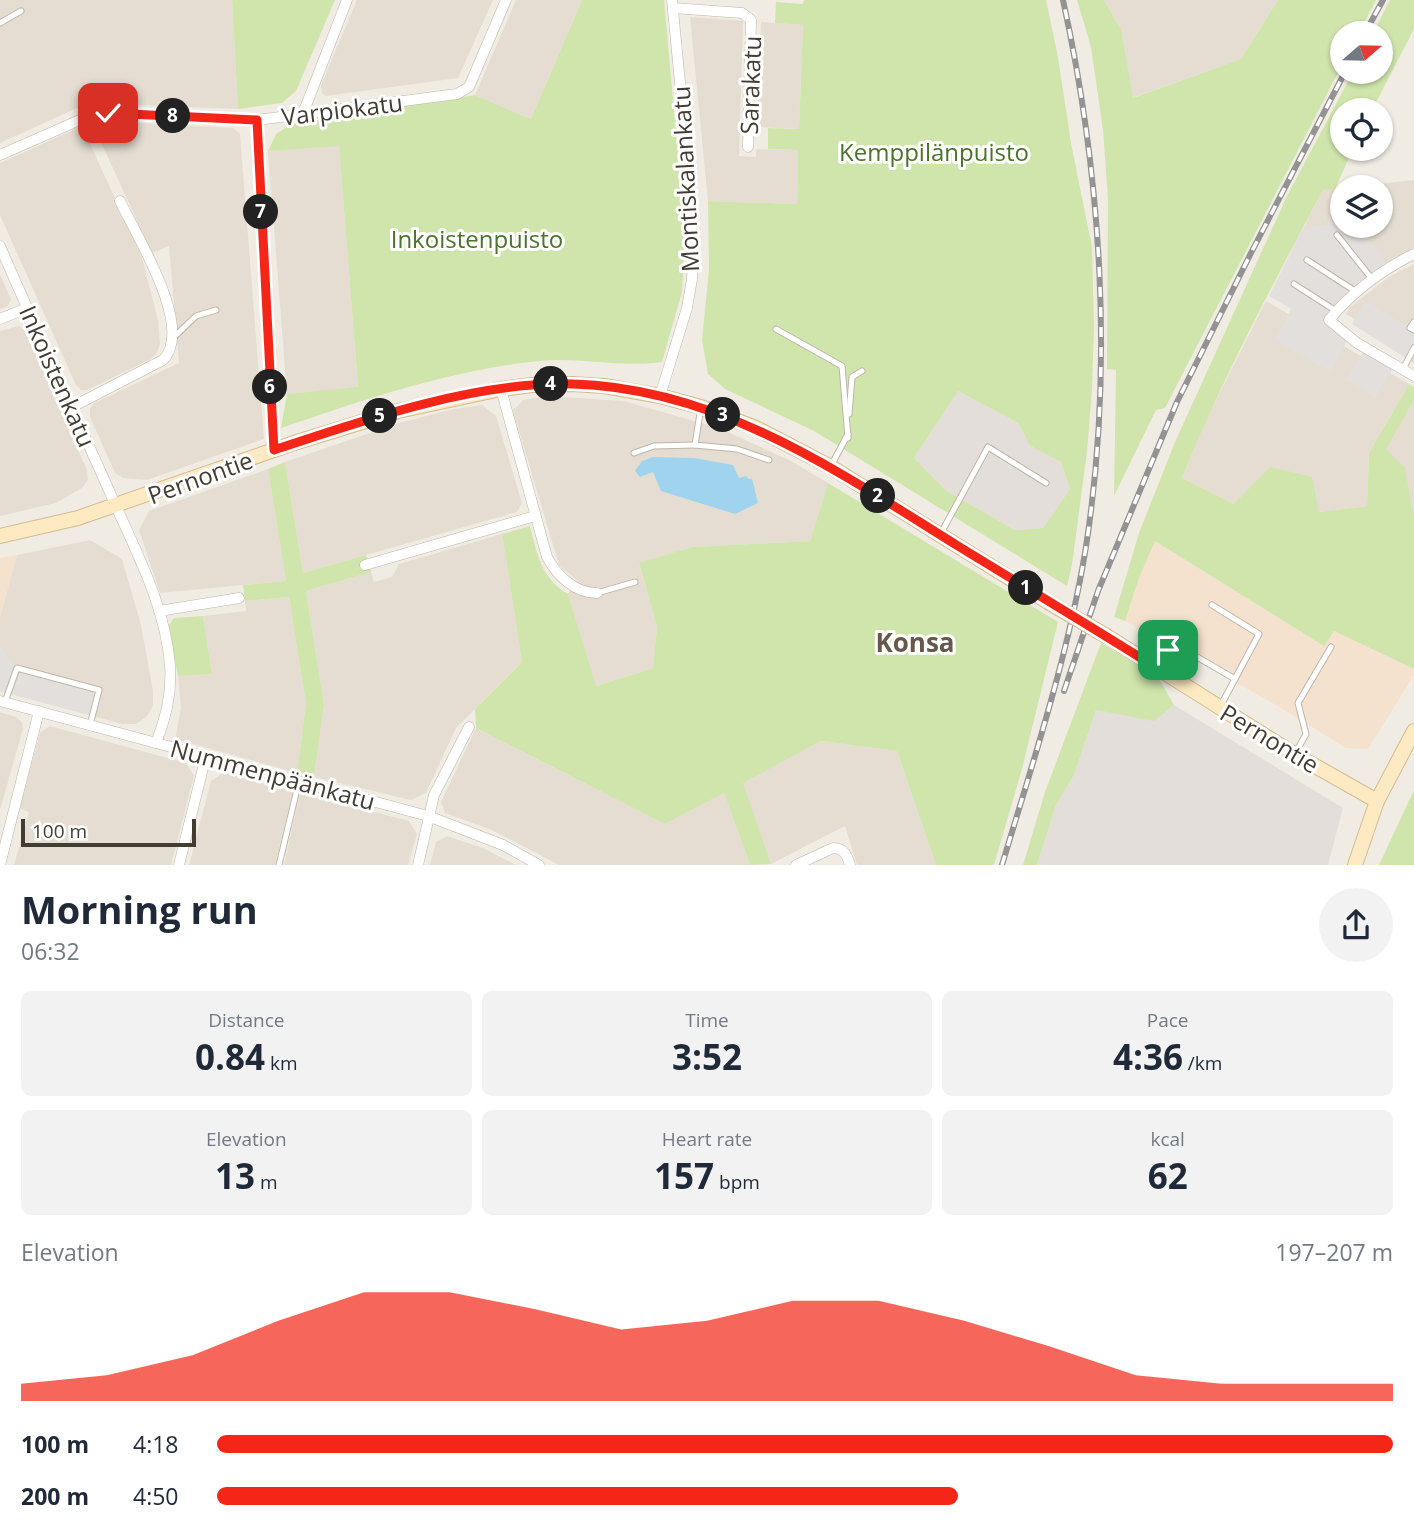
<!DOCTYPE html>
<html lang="en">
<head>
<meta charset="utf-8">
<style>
	:root { --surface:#fff; --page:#f2f2f3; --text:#1f2937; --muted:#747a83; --accent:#f52617 }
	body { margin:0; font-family:"Open Sans",sans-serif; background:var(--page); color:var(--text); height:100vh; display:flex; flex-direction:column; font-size:26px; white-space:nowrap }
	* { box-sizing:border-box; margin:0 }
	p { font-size:23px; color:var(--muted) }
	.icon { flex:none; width:38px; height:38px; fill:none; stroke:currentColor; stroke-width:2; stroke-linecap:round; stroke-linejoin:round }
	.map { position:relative; height:865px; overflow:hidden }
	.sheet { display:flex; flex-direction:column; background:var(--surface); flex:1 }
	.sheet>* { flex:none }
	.needle { width:46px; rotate:70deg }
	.buttons { position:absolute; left:1330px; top:21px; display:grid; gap:14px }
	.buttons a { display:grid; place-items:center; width:63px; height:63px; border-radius:50%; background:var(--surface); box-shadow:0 2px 5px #0004; font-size:35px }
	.scale { position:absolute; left:21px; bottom:18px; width:175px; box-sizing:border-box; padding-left:7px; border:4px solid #433c34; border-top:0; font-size:19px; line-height:24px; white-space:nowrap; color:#433c34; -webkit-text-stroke:5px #fff; paint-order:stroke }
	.pin { position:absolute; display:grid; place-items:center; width:60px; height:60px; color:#fff; margin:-30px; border-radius:14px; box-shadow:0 4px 10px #0006 }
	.km { position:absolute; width:35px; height:35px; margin:-18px; border-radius:50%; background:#222; color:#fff; font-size:19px; line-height:35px; text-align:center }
	.round { display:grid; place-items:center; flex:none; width:74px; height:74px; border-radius:37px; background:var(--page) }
	.overview { display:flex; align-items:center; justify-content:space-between; height:119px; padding:0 21px }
	h1 { font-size:38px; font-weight:700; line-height:52px }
	.stats { display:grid; grid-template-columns:repeat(3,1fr); gap:10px; height:119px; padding:7px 21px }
	.stats div { display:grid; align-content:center; border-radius:10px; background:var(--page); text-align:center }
	.stats b { font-size:35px; font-weight:700 }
	.stats small { font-size:19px; font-weight:400 }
	.stats p { font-size:19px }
	.chart { height:196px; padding:14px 21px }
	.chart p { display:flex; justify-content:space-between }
	.chart svg { width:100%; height:126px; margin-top:7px; fill:var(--accent); opacity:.7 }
	ul { padding:0 21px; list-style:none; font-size:23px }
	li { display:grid; grid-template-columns:112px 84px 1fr; align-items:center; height:52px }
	li i { height:18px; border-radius:9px; background:var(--accent) }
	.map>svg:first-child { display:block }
	.residential { fill:#e5ddd2 }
	.commercial { fill:#f4e1ce }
	.industrial { fill:#e3ded9 }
	.green { fill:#d0e5ac; fill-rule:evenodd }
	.parking { fill:#e2dfdc }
	.water { fill:#a0d4ee }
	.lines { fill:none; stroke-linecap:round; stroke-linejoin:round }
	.lane-casing { stroke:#bfb6a9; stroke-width:7 }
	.street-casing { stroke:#bfb6a9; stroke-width:11 }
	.secondary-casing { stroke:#d1bc94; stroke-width:16 }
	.lane { stroke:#fff; stroke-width:5 }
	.street { stroke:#fff; stroke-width:10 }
	.secondary { stroke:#fdeac2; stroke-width:14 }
	.rail-casing { stroke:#939393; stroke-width:6 }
	.rail { stroke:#fff; stroke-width:3.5; stroke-dasharray:10; stroke-linecap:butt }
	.secondary-bridge-casing { stroke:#d1bc94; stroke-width:16; stroke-linecap:butt }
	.secondary-bridge { stroke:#fdeac2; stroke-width:14 }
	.route-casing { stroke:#fff; stroke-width:14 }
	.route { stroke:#f52617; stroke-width:9 }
	.labels { text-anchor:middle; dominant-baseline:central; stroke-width:6; stroke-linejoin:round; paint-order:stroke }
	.street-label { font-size:24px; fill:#433c34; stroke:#fff }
	.park-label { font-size:24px; fill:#4b7329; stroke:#fff }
	.neighbourhood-label { font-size:26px; font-weight:bold; fill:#66594b; stroke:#fff }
</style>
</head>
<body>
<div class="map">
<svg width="1414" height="865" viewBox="0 0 1414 865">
	<rect width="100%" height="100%" fill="#f1ece3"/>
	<!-- residential -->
	<g class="residential">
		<polygon points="0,0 232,0 238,109 88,103 0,143"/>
		<polygon points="357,0 493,0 458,78 326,96 322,93 321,85"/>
		<polygon points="516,0 582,0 531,119 475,95"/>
		<polygon points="1104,0 1278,0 1241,59 1132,98 1121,29"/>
		<polygon points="690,17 743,21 739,156 756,157 756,149 798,150 797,204 708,201"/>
		<polygon points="761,22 803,25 799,129 757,127"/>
		<polygon points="105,121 233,128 240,134 264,439 147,480 123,478 115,473 90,417 90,409 94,403 179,363 169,246 152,253 93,125"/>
		<polygon points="82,126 142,258 158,320 160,343 157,353 149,360 87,390 81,390 76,385 0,215 0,163"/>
		<polygon points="339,145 358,388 287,394 268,151"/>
		<polygon points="1414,180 1414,251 1382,266 1283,268 1323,190 1342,188 1342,226 1381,226 1381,187 1350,187"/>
		<polygon points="1414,264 1414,354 1346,314 1350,307 1389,277"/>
		<polygon points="0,275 11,299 8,306 0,309"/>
		<polygon points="1266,301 1409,384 1369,453 1367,506 1319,512 1234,504 1182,478 1205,422"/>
		<polygon points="19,326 25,331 87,470 88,480 82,488 56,503 0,516 0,331"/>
		<polygon points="546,396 624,401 719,428 789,460 828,483 810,541 692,547 639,564 657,626 653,668 595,686 568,594 578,581 559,565 513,411 523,400"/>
		<polygon points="1414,400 1414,518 1385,449"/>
		<polygon points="482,405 496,416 522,503 517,512 303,573 285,462 399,423 454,409"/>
		<polygon points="268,469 286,581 160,593 139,530 149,511"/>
		<polygon points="502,534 522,662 456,728 426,793 411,800 314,777 324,705 306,591 371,572 374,582 392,577 399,564"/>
		<polygon points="90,540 122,559 141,625 153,691 153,705 147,716 136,724 122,724 0,691 0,617 17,555"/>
		<polygon points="289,597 306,704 297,773 175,739 181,708 178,676 212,674 203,616 246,611 245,601"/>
		<polygon points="0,712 16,717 22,722 23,729 0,810"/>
		<polygon points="50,726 186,763 194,776 171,865 14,865 29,812 19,808 40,733"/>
		<polygon points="476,728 665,824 724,793 750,865 559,865 492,830 445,813 441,802"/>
		<polygon points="821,741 897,751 936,865 857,865 845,826 771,864 742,783"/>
		<polygon points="223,773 293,791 275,865 189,865 211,781"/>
		<polygon points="300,793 409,821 417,834 408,865 284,865"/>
		<polygon points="447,836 483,848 516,865 430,865 436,842"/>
	</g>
	<!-- commercial -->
	<g class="commercial">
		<polygon points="1155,541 1324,646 1334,631 1414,669 1414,675 1368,749 1346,748 1276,705 1125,621 1139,578"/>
		<polygon points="17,555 0,617 0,558"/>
	</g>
	<!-- industrial -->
	<g class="industrial">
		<polygon points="958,391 1018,423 1030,446 1061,462 1070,489 1043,528 1015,530 947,491 914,458"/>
		<polygon points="1174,705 1343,808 1328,865 1037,865 1056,805 1074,775 1096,710 1154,720"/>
	</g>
	<!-- green -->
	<g class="green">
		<polygon points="232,0 335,0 296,91 282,103 238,109"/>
		<path d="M582 0H664L685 232 682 292 662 362C621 368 580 357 539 361 450 370 365 399 281 428L287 394 358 387 339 146 268 151 276 134 292 124 475 95 531 119Z"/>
		<path d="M804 0H1046L1058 57 1071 143 1092 247 1094 327 1092 389 1087 452 1072 565 1067 586 814 431 725 389 708 374 702 340 709 269 708 201 797 204 798 150 768 149V128L799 129 803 25 775 23 776 2 803 4ZM958 391 1018 423 1030 446 1061 462 1070 489 1043 528 1015 530 947 491 914 458Z"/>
		<polygon points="1077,0 1104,0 1121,29 1133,98 1241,59 1278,0 1376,0 1359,33 1342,33 1342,65 1165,408 1156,410 1114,496 1116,370 1107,369 1108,200 1103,130 1091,47"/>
		<path d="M1390 0H1414V29L1372 110H1342V149H1353L1335 189 1323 190C1273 284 1222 379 1182 478L1234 504 1270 467 1312 477 1319 512 1367 506 1369 453 1409 384 1414 387V400L1386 449 1405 468 1414 518V669L1334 631 1324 646 1155 541 1139 578 1125 621 1114 617 1139 533 1175 442 1287 196 1353 72H1381V33H1373Z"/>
		<polygon points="285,462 303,573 366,555 371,572 306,591 324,705 314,777 297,773 306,704 289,597 245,601 243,585 286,581 268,469"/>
		<path d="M828 483 1058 622 1022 769 994 865H936L897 751 821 741 743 783 771 864 750 865 724 793 665 824 476 728 475 709 522 662 502 534 530 526C537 554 541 578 568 594L596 686 653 668 657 626 639 563 692 547 810 541Z"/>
		<polygon points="203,616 212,674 178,676 168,626 174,618"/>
		<polygon points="1101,643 1158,677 1174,705 1154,721 1096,710 1074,775 1056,805 1037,865 1023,865 1045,792"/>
		<polygon points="1414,790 1414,865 1379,865"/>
	</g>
	<!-- parking -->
	<g class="parking">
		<polygon points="1342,221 1342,226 1359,226 1389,267 1329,320 1349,336 1331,372 1275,340 1291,309 1269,296 1302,230"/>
		<polygon points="1366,301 1414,330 1414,363 1352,324"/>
		<polygon points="1366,348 1395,365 1375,398 1346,380"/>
		<polygon points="0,646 17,668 99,690 91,715 0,691"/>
	</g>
	<!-- water -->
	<polygon class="water" points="653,457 694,458 733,465 739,478 746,476 749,479 752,479 758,503 735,514 661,491 653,472 640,477 635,471 642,461"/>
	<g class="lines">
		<!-- lane casing -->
		<g class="lane-casing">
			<g id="lane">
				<polyline points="0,23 21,11"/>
				<polyline points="1337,235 1372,279"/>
				<polyline points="1307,260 1355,291"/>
				<polyline points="1294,284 1336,311"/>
				<polyline points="1414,322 1410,328 1414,330"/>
				<polyline points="776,329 842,366 848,438"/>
				<polyline points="172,339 196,316 216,310"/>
				<polyline points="1403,369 1414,348"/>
				<polyline points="701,407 695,445 737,449 769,460"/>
				<polyline points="849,414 852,377 862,371"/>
				<polyline points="634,453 654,446 695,445"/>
				<polyline points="831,466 848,434"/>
				<polyline points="940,535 988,447 1046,483"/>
				<polyline points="597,593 635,582"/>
				<polyline points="1212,605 1259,634 1221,705"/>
				<polyline points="1157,668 1173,643 1235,679"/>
				<polyline points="5,702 17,668 99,690 90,725"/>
				<polyline points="1296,752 1306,734 1298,703 1331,647"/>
				<polyline points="279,865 299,781"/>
			</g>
		</g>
		<!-- street casing -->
		<g class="street-casing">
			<g id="street">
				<polyline points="673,8 742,13 751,20 748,147"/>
				<polyline points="302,116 347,0"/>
				<polyline points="257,120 274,450"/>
				<polyline points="0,155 82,119 108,113 257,120 457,94 469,87 472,80 506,0"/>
				<path d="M0 246C36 329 74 412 111 495 135 550 165 604 170 665 172 693 166 717 156 743"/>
				<path d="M1414 254C1380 271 1353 291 1329 320L1357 343 1414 376"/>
				<polyline points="0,319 27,308"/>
				<path d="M501 389 547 557C557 576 575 593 597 593"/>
				<polyline points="660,396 687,308 692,279 693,250 686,144 672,0"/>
				<path d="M72 407 163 360C195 328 136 235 120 201"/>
				<polyline points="365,565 535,516"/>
				<polyline points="159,611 239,598"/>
				<polyline points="0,701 428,816 503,845 539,865"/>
				<polyline points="0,865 39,711"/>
				<polyline points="179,865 206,756"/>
				<polyline points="418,865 434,795 469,727"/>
				<path d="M796 865 833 848C844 848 847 855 850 865"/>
			</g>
		</g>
		<!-- secondary casing -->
		<g class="secondary-casing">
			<g id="secondary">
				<polyline points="0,536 78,518 297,442 398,411 501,389 532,385 572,384 604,386 660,396 701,407 756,428 831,467 1048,602"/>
				<polyline points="1108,637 1294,754 1377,801"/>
				<polyline points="1355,865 1377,801 1414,731"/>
			</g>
		</g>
		<!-- lane -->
		<use href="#lane" class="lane"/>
		<!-- street -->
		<use href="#street" class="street"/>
		<!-- secondary -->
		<use href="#secondary" class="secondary"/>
		<!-- rail casing -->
		<g class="rail-casing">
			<g id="rail">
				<polyline points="1365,33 1383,0"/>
				<polyline points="1064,691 1098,591 1177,402 1252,251 1345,72"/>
				<path d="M1002 865C1033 762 1067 659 1085 553 1114 372 1102 178 1063 0"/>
			</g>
		</g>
		<!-- rail -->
		<use href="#rail" class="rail"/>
		<!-- secondary-bridge casing -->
		<g class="secondary-bridge-casing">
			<polyline id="secondary-bridge" points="1048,602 1108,637"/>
		</g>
		<!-- secondary-bridge -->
		<use href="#secondary-bridge" class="secondary-bridge"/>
	</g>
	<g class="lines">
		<!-- route casing -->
		<g class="route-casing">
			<path id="route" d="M108 113 257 120 274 450C363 420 477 381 573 384 719 388 839 472 958 546 1025 587 1092 627 1157 668L1168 650"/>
		</g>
		<!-- route -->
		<use href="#route" class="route"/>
	</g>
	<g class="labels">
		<!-- street labels -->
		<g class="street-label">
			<text transform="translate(750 85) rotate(-88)">Sarakatu</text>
			<text transform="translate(342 109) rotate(-7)">Varpiokatu</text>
			<text transform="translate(685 179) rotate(-93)">Montiskalankatu</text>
			<text transform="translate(58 376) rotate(66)">Inkoistenkatu</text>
			<text transform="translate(200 477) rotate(-20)">Pernontie</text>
			<text transform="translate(1270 738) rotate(31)">Pernontie</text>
			<text transform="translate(273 774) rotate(15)">Nummenpäänkatu</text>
		</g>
		<!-- park labels -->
		<g class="park-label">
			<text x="934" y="151">Kemppilänpuisto</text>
			<text x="477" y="238">Inkoistenpuisto</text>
		</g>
		<!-- neighbourhood labels -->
		<g class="neighbourhood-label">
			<text x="915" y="642">Konsa</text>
		</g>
	</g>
</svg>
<div class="buttons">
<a><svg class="needle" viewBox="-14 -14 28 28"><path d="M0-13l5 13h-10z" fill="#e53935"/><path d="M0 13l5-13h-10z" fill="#747a83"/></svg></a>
<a><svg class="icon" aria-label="locate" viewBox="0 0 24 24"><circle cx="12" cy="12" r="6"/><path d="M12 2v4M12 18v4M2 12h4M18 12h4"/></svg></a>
<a><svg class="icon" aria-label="layers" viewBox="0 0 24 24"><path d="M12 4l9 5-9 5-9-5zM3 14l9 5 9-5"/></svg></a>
</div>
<div class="scale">100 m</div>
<div class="pin" style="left:1168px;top:650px;background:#1e9e55"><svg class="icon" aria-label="arrive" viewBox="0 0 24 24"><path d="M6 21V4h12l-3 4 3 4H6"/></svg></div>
<div class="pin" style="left:108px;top:113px;background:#d93025"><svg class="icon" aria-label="check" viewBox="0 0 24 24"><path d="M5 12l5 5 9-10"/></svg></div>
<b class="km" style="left:1026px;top:588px">1</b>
<b class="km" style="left:878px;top:496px">2</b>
<b class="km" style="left:723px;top:415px">3</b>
<b class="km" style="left:551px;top:384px">4</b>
<b class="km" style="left:380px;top:416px">5</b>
<b class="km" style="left:270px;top:387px">6</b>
<b class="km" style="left:261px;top:212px">7</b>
<b class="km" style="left:173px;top:116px">8</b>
</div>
<section class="sheet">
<div class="overview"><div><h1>Morning run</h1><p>06:32</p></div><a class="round"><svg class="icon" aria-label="share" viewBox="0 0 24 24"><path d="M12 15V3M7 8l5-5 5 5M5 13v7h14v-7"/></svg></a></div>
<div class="stats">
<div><p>Distance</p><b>0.84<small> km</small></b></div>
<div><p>Time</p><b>3:52</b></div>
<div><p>Pace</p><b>4:36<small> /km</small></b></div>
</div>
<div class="stats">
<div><p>Elevation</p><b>13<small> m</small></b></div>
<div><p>Heart rate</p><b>157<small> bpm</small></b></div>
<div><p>kcal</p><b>62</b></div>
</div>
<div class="chart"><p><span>Elevation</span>197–207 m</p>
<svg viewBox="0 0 160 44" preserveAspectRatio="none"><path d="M0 44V38L10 35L20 28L30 16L40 6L50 6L60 12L70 19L80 16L90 9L100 9L110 16L120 25L130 35L140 38L150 38L160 38V44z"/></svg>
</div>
<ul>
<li><b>100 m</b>4:18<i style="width:100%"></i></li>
<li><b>200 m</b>4:50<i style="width:63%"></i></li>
</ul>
</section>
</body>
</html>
